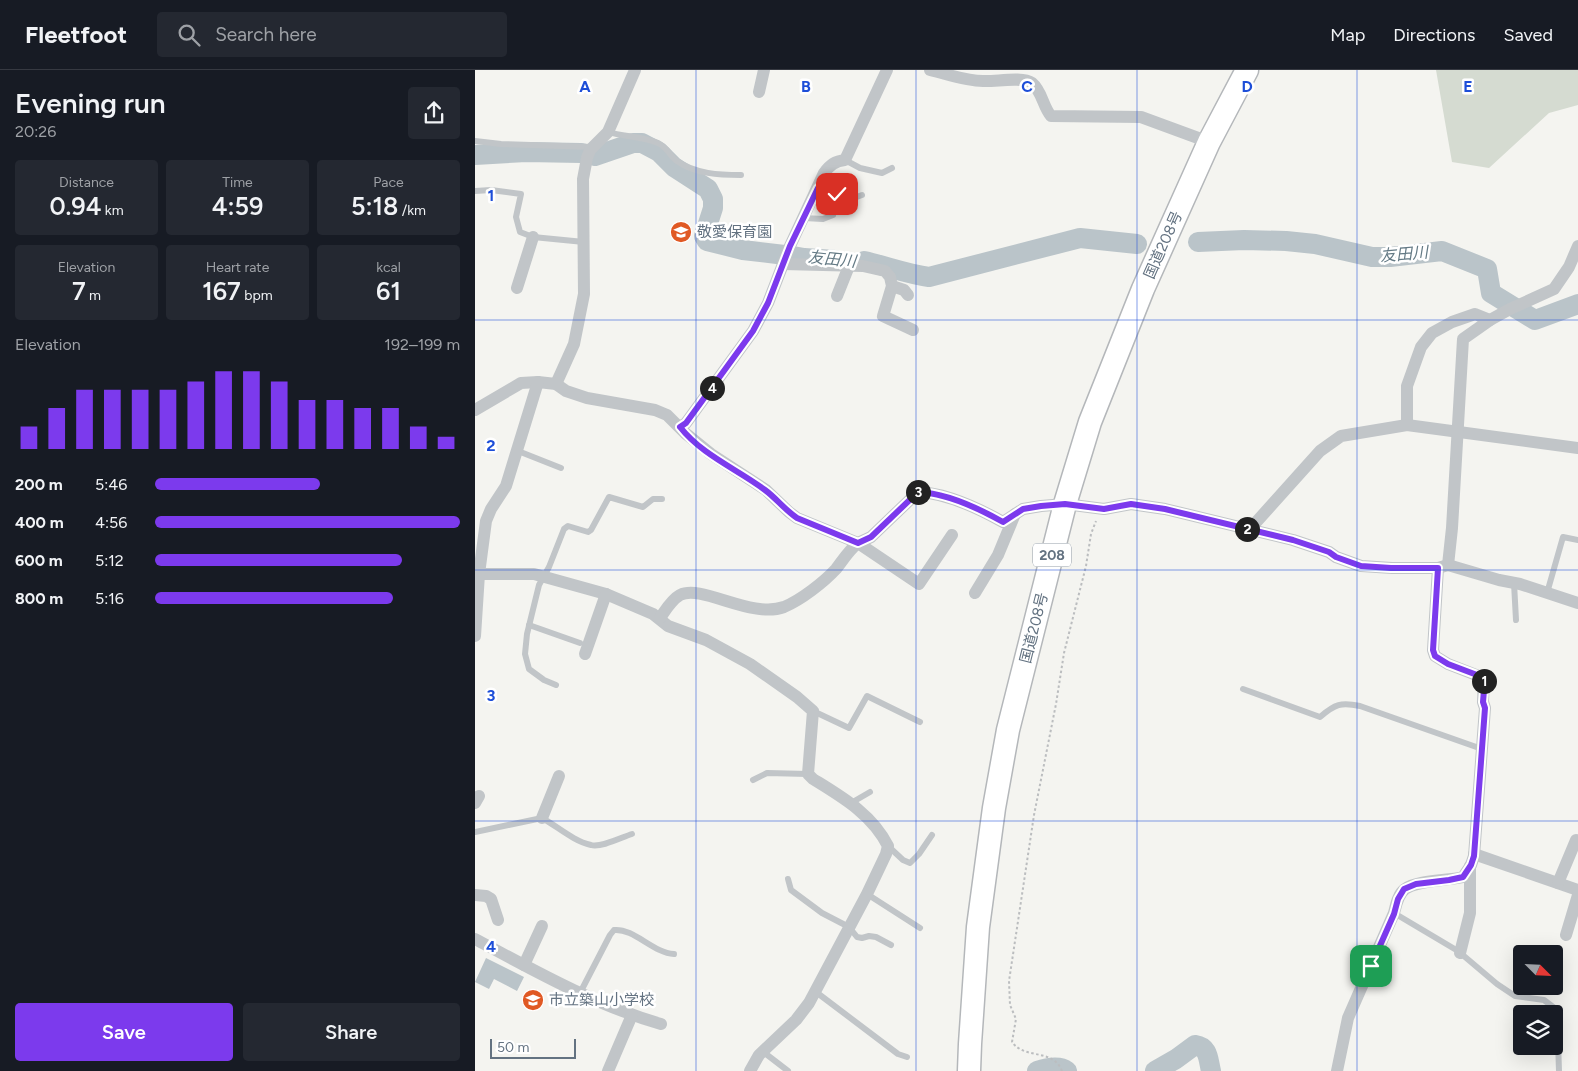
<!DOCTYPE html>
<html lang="en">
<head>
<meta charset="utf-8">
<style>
	:root { --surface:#171b24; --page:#242831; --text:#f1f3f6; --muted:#9ea1a6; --line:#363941; --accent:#7c3aed }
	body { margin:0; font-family:Figtree,"Noto Sans JP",sans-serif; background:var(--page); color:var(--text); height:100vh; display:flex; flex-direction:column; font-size:19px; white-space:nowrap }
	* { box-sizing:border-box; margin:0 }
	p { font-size:16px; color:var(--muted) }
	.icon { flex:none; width:28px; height:28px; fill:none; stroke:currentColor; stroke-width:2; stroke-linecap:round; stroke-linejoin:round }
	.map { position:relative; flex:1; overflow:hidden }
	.drawer { display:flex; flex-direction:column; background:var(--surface); width:475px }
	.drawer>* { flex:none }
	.needle { width:32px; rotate:114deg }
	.buttons { position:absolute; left:1038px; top:875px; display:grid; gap:10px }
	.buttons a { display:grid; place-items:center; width:50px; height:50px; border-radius:5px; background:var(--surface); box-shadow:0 5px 20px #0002; font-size:25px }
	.scale { position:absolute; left:15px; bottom:12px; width:86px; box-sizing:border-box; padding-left:5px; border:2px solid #637281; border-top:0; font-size:14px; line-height:18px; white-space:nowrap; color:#637281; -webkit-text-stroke:4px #fff; paint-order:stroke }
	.pin { position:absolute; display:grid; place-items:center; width:42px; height:42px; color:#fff; margin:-21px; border-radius:10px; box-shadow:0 2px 8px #0006 }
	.km { position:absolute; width:25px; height:25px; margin:-12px; border-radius:50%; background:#222; color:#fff; font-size:14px; line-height:25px; text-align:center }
	.round { display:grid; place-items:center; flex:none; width:52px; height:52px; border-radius:5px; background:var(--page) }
	.headline { display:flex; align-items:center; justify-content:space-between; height:85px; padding:0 15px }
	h1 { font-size:28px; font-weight:600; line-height:38px }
	.metrics { display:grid; grid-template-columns:repeat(3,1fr); gap:8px; height:85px; padding:5px 15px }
	.metrics div { display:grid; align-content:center; border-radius:5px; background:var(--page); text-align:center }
	.metrics b { font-size:25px; font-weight:600 }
	.metrics small { font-size:14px; font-weight:400 }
	.metrics p { font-size:14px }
	.chart { height:140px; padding:10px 15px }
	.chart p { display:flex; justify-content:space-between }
	.chart svg { width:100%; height:90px; margin-top:5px; stroke:var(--accent); stroke-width:6 }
	.action { display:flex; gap:10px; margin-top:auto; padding:10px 15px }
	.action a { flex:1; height:58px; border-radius:5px; background:var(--accent); color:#fff; font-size:20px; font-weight:600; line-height:58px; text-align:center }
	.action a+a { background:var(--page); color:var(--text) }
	ul { padding:0 15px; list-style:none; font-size:16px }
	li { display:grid; grid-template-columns:80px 60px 1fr; align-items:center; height:38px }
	li i { height:12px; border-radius:6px; background:var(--accent) }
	header { display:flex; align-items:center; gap:30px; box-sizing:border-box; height:70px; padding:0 25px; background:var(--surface); border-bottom:1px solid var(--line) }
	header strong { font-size:24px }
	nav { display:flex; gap:28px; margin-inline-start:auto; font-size:18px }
	.search { width:350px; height:45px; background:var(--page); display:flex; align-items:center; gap:12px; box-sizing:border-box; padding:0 18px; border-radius:5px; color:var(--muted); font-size:19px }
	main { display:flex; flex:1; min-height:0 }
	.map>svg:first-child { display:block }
	.green { fill:#d5dbd1 }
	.water { fill:#bac4c9 }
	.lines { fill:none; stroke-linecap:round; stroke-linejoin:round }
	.river { stroke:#bac4c9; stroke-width:20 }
	.highway-casing { stroke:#b4b7ba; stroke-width:25 }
	.path { stroke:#bbbdbf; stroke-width:2; stroke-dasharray:2.5 2.5; stroke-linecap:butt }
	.lane { stroke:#c1c5c8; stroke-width:6 }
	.street { stroke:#c1c5c8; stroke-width:12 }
	.highway { stroke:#fff; stroke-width:22 }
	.route-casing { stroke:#fff; stroke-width:10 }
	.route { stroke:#7c3aed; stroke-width:6 }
	.grid { fill:none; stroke:#1d4ed8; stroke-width:1; stroke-opacity:0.55 }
	.labels { text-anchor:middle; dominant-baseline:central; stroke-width:5; stroke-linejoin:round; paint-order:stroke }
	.shield { fill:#fff; stroke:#929ca7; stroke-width:1 }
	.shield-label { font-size:14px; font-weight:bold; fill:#637281 }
	.poi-label { font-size:15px; fill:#637281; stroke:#fff; text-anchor:start }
	.street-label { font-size:15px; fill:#637281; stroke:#fff }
	.water-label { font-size:16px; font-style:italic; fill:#647a85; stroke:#fff }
	.grid-label { font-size:16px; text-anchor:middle; font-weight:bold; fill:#1d4ed8; stroke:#fff; stroke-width:5; stroke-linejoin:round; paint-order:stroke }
</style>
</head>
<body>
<header>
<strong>Fleetfoot</strong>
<div class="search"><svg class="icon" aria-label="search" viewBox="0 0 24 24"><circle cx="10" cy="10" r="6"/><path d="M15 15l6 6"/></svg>Search here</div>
<nav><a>Map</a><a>Directions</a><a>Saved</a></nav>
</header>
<main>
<section class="drawer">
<div class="headline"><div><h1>Evening run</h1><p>20:26</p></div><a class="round"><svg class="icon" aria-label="share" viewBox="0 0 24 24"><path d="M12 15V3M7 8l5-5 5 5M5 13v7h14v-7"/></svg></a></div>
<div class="metrics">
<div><p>Distance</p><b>0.94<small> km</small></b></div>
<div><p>Time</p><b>4:59</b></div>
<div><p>Pace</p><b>5:18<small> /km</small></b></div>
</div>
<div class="metrics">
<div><p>Elevation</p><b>7<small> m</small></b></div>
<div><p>Heart rate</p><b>167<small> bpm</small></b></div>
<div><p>kcal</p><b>61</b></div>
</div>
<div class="chart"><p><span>Elevation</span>192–199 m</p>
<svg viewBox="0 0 160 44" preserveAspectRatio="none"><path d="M5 44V33M15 44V24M25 44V15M35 44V15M45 44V15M55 44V15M65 44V11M75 44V6M85 44V6M95 44V11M105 44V20M115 44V20M125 44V24M135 44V24M145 44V33M155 44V38"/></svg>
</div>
<ul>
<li><b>200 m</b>5:46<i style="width:54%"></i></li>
<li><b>400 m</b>4:56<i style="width:100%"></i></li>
<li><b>600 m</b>5:12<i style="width:81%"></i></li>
<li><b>800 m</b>5:16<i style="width:78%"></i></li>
</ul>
<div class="action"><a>Save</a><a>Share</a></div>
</section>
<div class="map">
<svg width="1103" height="1001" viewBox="0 0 1103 1001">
	<rect width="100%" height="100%" fill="#f4f4f0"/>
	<!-- green -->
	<polygon class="green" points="961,0 1103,0 1103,35 1074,43 1014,98 977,92"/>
	<!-- water -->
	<polygon class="water" points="11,888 49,907 42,921 19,909 14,919 0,912"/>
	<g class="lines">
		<!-- river -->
		<g class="river">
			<polyline points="0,85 51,82 106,83 120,86 158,73 167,73 184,82 199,97 233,119 238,129 238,138 229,166 232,171 268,180 318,186 329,188 360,190"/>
			<polyline points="723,172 769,170 811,171 840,174 897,187 915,187 967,181 1012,199 1016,223 1060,250 1103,234"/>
			<path d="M389 191C411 196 432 204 454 207L605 168 662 174"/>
			<path d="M562 1001C571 998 584 995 592 1001"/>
			<path d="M680 1001 701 989 720 975C734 977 733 989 736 1001"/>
		</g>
		<!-- highway casing -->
		<g class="highway-casing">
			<polyline id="highway" points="494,1001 495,974 503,857 519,738 533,660 590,434 615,352 668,219 734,72 772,0"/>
		</g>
		<!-- path -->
		<path class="path" d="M587 1001C578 978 550 990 537 972L541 949 535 935 534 911 559 745 581 634 589 583 611 496 616 464 621 451"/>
		<!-- lane -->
		<g class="lane">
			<path d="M133 62C149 67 167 66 183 73 192 77 195 86 202 91 220 104 245 105 266 105"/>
			<polyline points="0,71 26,74 118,77"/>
			<polyline points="370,90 385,98 407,103 417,98"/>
			<polyline points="343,118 379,128 387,125"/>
			<polyline points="0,121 16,120 46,124 41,147 45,162 58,167 109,172"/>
			<polyline points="329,148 348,149 358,145"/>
			<polyline points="43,381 86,398"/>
			<polyline points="1039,513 1041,550"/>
			<polyline points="1072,523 1088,467 1103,470"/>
			<polyline points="54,555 105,573"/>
			<polyline points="81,615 69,610 54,599 50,584 52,564 64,515 74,497 89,459 93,456 113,462 116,460 134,427 168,437 178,429 187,429"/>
			<path d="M768 619 845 647C860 634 866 632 885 636L1007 679"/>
			<polyline points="338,641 374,658 392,626 445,652"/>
			<polyline points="278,710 292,703 333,704"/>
			<polyline points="376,733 395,722"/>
			<path d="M0 762 67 748C82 756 98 771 116 775 126 778 147 767 157 764"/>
			<polyline points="413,776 428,790 435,793 444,784 457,765"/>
			<polyline points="313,809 316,820 347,843 374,857 382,867 387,868 394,866 401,867 416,875"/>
			<polyline points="392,824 445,858"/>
			<polyline points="919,843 983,881 1022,914 1040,926 1069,930 1082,940 1084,1001"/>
			<polyline points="341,922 423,984 432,987"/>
			<path d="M105 923 135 865 139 860C159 858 178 883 199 884"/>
			<polyline points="287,981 313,1001"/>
		</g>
		<!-- street -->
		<g class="street">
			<path d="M455 0C472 4 490 11 508 11 520 12 547 6 557 13 567 21 568 37 576 46L666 47 734 72"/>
			<polyline points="284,22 289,0"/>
			<polyline points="308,194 388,196 410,201 415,207 417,216 408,246 438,260"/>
			<polyline points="417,216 429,220 433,225"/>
			<polyline points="42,218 58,167"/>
			<polyline points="362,226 374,196"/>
			<polyline points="81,314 99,274 109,224 108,109 112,88 115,80 133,62 160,0"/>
			<path d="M0 340 46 313 63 312 81 314 91 321 112 328 180 340 192 345 210 363 236 384 291 420 314 442 322 448 383 473 396 467 443 422C472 423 503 438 528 452L548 439 566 436 590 434 629 439 656 434 690 439 818 470 854 482 861 487 886 496 917 498H963L973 495 1024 510 1045 514 1103 533"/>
			<polyline points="932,355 932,316 946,277 957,263 977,252 1000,244 1015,250"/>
			<path d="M205 357 211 353 278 261 293 233 315 176 349 103C355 95 360 91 370 90L412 0"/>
			<polyline points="775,459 845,381 866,366 932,355 1103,378"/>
			<polyline points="973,495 977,458 988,269 1015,250 1035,239 1079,219 1094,197 1103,176"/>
			<path d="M0 504H59L131 524 178 544 193 556 231 570 275 594 322 627 338 641 333 704 338 709C367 727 397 744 413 776L411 784 392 824 334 933 321 950 284 985 275 1001"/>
			<polyline points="500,523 523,485 540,444"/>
			<path d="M185 548C190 541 196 530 205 525 227 514 276 549 309 537 326 530 349 512 361 499 368 490 374 480 383 473L444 514 477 465"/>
			<polyline points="0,566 4,504 11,451 16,439 31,416 63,312"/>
			<polyline points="110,584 131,524"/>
			<polyline points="0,733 4,726"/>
			<polyline points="67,748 84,706"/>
			<polyline points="999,784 1103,820"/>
			<polyline points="1083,813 1101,770 1103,771"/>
			<polyline points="0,825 11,826 16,829 23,850"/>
			<polyline points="1091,865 1103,825"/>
			<path d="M0 869C60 901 120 935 186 954"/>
			<polyline points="985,883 995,843 995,796"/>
			<polyline points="49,895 67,856"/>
			<polyline points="133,1001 157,945"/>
			<path d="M862 1001 873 948 919 843C921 835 923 824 930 819 942 810 972 811 988 807L996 795 999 786 1010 638 1008 632 1009 608 973 594 960 586 958 580 963 498"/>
		</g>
		<!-- highway -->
		<use href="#highway" class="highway"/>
	</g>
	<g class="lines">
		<!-- route casing -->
		<g class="route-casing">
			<path id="route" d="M362 124 343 118 315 176 293 233 278 261 211 353 205 357C227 385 262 399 290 420 301 428 310 440 322 448L383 473 396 467 443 422C472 423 503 438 528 452L548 439 566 436 590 434 629 439 656 434 690 439 818 470 854 482 861 487 886 496 916 498H963L958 580 960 586 973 594 1010 608 1008 632 1010 638 999 786 996 795 988 807 974 810 941 814 929 819 923 829 919 844 896 896"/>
		</g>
		<!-- route -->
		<use href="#route" class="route"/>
	</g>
	<!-- grid -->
	<path class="grid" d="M221 0V1001M441 0V1001M662 0V1001M882 0V1001M0 250H1103M0 500H1103M0 751H1103"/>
	<!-- icons -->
	<defs>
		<g id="school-disc" transform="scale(1.125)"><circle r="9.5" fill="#e05924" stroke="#fff"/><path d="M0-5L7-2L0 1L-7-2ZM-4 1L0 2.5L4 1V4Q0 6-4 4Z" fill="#fff"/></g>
	</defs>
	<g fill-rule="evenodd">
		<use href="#school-disc" x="206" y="162"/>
		<use href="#school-disc" x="58" y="930"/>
	</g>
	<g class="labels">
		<!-- shield labels -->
		<rect class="shield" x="558" y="473.5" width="38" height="23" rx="4"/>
		<g class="shield-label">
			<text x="577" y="485">208</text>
		</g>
		<!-- poi labels -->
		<g class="poi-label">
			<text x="222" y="162">敬愛保育園</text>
			<text x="74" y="930">市立築山小学校</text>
		</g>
		<!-- street labels -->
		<g class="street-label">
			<text transform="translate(688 175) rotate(-66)">国道208号</text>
			<text transform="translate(559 558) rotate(-76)">国道208号</text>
		</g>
		<!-- water labels -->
		<g class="water-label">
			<text transform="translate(929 184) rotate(-5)">友田川</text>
			<text transform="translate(357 189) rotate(6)">友田川</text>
		</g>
	</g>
	<g class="grid-label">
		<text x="110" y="22">A</text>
		<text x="331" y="22">B</text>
		<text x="552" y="22">C</text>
		<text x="772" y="22">D</text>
		<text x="993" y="22">E</text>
		<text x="16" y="131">1</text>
		<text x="16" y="381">2</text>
		<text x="16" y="631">3</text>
		<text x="16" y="882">4</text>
	</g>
</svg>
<div class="buttons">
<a><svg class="needle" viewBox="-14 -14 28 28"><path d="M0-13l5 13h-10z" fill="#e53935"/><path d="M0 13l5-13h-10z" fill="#9ea1a6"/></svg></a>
<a><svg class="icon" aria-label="layers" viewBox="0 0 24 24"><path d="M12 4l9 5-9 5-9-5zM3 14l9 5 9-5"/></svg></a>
</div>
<div class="scale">50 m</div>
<div class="pin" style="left:896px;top:896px;background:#1e9e55"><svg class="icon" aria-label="arrive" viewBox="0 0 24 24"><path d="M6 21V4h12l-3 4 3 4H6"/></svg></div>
<div class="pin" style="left:362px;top:124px;background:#d93025"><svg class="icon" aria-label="check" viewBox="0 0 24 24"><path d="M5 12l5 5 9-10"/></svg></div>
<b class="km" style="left:1009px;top:611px">1</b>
<b class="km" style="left:772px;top:459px">2</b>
<b class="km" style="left:443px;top:422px">3</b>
<b class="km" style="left:237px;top:318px">4</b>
</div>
</main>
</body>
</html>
